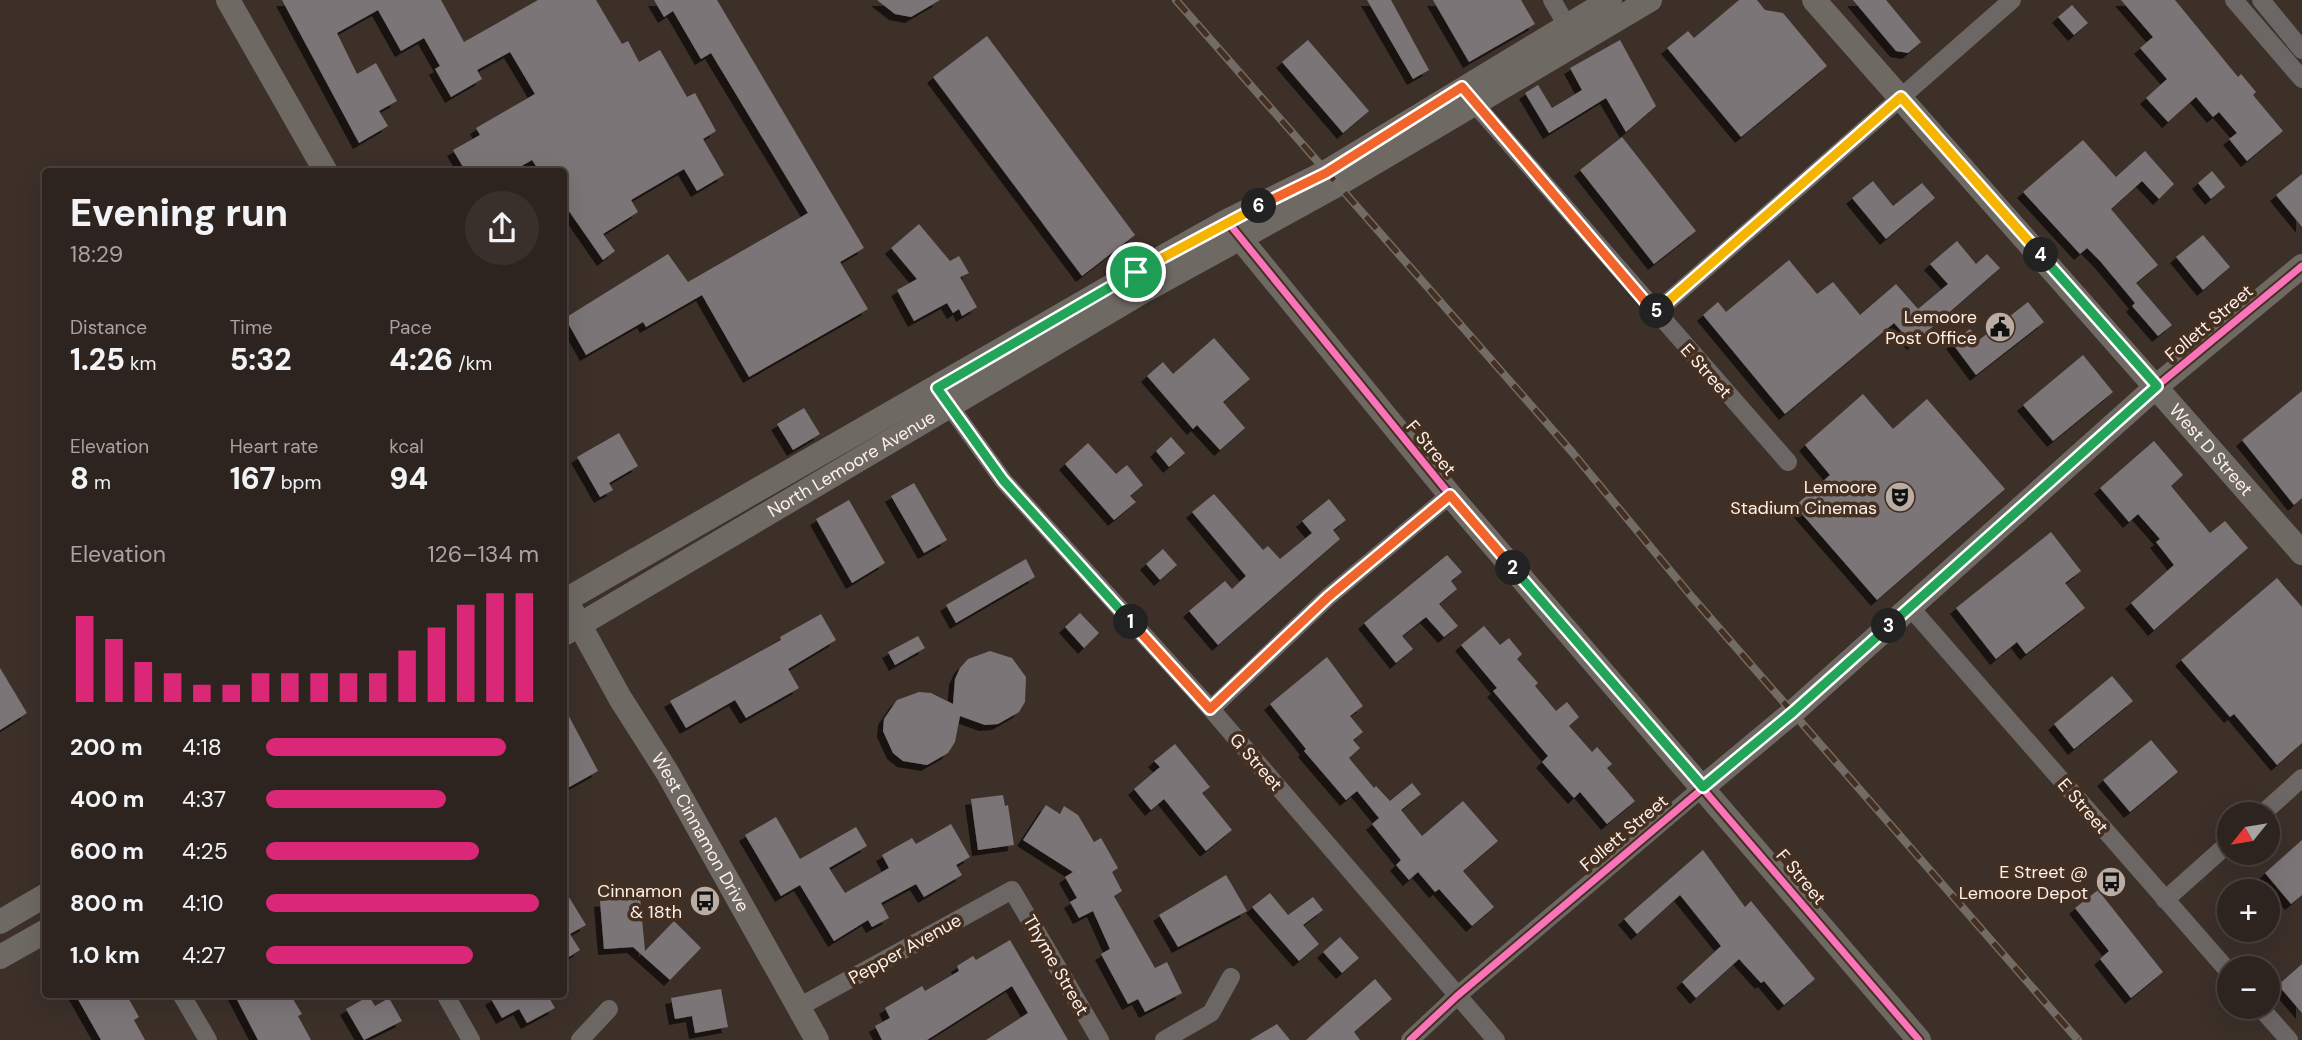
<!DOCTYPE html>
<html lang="en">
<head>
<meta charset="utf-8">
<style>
	:root { --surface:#2d241f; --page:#39302c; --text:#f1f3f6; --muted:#a7a4a4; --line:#48413d; --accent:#db2777 }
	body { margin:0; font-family:"DM Sans",sans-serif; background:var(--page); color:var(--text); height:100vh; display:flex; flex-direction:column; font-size:26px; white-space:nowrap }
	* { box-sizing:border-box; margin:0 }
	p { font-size:23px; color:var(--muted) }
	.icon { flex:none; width:38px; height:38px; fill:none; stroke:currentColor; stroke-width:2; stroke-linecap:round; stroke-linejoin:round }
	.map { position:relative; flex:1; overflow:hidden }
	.side { position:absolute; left:42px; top:168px; width:525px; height:830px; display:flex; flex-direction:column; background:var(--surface); border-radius:7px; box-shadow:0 7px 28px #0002,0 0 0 2px var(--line) }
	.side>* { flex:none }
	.needle { width:46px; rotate:240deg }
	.fabs { position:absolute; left:2217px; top:802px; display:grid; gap:14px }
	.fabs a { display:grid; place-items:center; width:63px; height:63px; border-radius:50%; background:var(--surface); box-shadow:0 7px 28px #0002,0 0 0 2px var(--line); font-size:35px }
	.pin { position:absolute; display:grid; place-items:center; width:60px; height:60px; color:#fff; margin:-30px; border:4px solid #fff; border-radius:50%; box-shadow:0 2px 7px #0007 }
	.km { position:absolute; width:35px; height:35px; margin:-18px; border-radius:50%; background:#222; color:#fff; font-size:19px; line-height:35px; text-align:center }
	.round { display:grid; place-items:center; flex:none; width:74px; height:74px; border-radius:37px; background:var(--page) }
	.overview { display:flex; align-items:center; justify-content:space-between; height:119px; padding:0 28px }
	h1 { font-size:38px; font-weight:800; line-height:52px }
	.stats { display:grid; grid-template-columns:repeat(3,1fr); gap:10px; height:119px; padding:7px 28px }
	.stats div { display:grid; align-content:center }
	.stats b { font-size:30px; font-weight:800 }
	.stats small { font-size:19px; font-weight:400 }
	.stats p { font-size:19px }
	.chart { height:196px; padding:14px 28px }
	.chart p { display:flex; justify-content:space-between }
	.chart svg { width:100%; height:126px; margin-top:7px; stroke:var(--accent); stroke-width:6 }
	ul { padding:0 28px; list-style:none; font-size:23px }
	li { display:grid; grid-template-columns:112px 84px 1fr; align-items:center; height:52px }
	li i { height:18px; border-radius:9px; background:var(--accent) }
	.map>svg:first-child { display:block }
	.building { fill:#7c7577; filter:url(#shadow) }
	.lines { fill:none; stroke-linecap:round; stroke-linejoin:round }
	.street { stroke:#6c6764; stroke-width:18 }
	.secondary { stroke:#6f6964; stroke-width:24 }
	.rail-casing { stroke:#736c65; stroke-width:8 }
	.rail { stroke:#442f21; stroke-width:5; stroke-dasharray:16; stroke-linecap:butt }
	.cycleway-casing { stroke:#442f21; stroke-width:11 }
	.cycleway { stroke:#fb73b8; stroke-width:7 }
	.split-1-casing { stroke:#fff; stroke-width:14 }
	.split-2-casing { stroke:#fff; stroke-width:14 }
	.split-3-casing { stroke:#fff; stroke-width:14 }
	.split-4-casing { stroke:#fff; stroke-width:14 }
	.split-5-casing { stroke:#fff; stroke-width:14 }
	.split-6-casing { stroke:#fff; stroke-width:14 }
	.split-7-casing { stroke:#fff; stroke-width:14 }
	.split-1 { stroke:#22a559; stroke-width:9 }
	.split-2 { stroke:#f0652b; stroke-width:9 }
	.split-3 { stroke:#22a559; stroke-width:9 }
	.split-4 { stroke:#22a559; stroke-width:9 }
	.split-5 { stroke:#f5b400; stroke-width:9 }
	.split-6 { stroke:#f0652b; stroke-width:9 }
	.split-7 { stroke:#f5b400; stroke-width:9 }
	.labels { text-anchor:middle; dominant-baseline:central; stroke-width:7; stroke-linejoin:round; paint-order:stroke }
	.poi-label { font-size:18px; fill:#fdf1ea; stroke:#442f21; text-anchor:end }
	.street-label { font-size:18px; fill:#fdf1ea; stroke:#442f21 }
</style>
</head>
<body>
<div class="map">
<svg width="2302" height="1040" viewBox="0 0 2302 1040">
	<defs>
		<filter id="shadow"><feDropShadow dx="-6" dy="6" stdDeviation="0" flood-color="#0009"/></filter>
	</defs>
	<rect width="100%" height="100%" fill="#3c3029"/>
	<!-- building -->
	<g class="building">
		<polygon points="282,0 441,0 464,42 538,0 596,0 622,44 628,41 639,62 660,50 687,97 695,93 716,131 703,139 724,175 697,191 684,169 631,200 638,212 603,234 615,251 603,260 564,204 564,172 540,172 532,160 511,172 466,172 453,150 480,135 476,128 535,94 510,52 477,70 482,79 451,97 435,69 440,66 424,38 401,51 378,10 337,33 357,74 376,63 397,101 379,111 388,126 359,143"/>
		<polygon points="654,0 717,0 864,248 840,262 868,309 749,377 702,295 646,327 643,322 586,355 565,318 668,254 688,282 808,213 711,53 701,59 673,11 664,17"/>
		<polygon points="877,0 940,0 911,17 895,14"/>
		<polygon points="1367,0 1391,0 1429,70 1413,79"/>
		<polygon points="1433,0 1521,0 1535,24 1469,62"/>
		<polygon points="1739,0 1757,0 1765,10 1783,13 1827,66 1741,137 1667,48 1688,31 1694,38"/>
		<polygon points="1853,0 1886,0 1921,42 1908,53 1896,51"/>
		<polygon points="2121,0 2175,0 2238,77 2241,74 2256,92 2253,95 2283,131 2247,161 2229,139 2237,133 2219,112 2213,117 2196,97 2168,122 2146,98 2167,79 2140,48 2153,37"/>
		<polygon points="2072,5 2088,23 2074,35 2058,17"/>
		<polygon points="987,36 1135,235 1082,276 933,77"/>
		<polygon points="1308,40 1369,111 1343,133 1282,62"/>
		<polygon points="1620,40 1656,106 1626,132 1606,98 1549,133 1525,93 1538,85 1552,108 1582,90 1570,68"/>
		<polygon points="1622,137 1696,231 1654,264 1580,170"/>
		<polygon points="2083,140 2116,177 2145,151 2174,184 2159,199 2142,181 2111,209 2158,265 2136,283 2172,325 2158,336 2132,306 2135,303 2100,261 2087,248 2080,254 2023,192"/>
		<polygon points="2212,171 2225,187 2211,199 2198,183"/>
		<polygon points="2302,174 2302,227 2276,195"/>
		<polygon points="1873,181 1893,206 1922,183 1935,198 1886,239 1852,198"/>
		<polygon points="919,224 950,261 959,256 969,273 960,277 977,307 962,316 959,309 953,313 947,303 914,321 897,290 917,279 891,248"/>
		<polygon points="2203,235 2230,267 2203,290 2176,257"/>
		<polygon points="1957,241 1976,264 1987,254 2000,268 1913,344 1894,323 1785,414 1703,315 1718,302 1726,312 1789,260 1817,294 1833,282 1860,315 1896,284 1918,309 1948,284 1930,264"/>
		<polygon points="2028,302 2044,322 1976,375 1952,343 1970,329 1979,340"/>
		<polygon points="1214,338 1250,379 1223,402 1245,428 1220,450 1197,425 1193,429 1147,376 1163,362 1173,374"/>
		<polygon points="2083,355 2113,392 2053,441 2023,405"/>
		<polygon points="2302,391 2302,498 2294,505 2242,440"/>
		<polygon points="1863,394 1893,429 1927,399 2005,489 1877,600 1795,506 1830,475 1805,445"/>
		<polygon points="804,408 820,434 793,450 777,424"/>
		<polygon points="619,433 638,466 609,483 613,490 600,497 577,457"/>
		<polygon points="1171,437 1185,453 1169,467 1156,451"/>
		<polygon points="2154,441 2183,475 2171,486 2210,533 2225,521 2248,548 2154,630 2131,603 2174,565 2156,542 2160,539 2138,514 2129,522 2100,488"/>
		<polygon points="1088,443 1116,474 1127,465 1143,485 1130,496 1136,502 1114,520 1065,464"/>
		<polygon points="914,483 947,540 924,553 891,496"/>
		<polygon points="1214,494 1263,550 1268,546 1280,559 1312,533 1302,521 1329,499 1346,520 1333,530 1340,539 1218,645 1189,611 1225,581 1232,589 1246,576 1192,512"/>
		<polygon points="849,500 885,563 852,583 816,519"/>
		<polygon points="2051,532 2081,571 2065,583 2085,608 2026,654 2017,642 1996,659 1956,608"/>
		<polygon points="1163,549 1177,565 1160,580 1146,564"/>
		<polygon points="1447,555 1462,572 1451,581 1457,589 1439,604 1458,626 1444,637 1426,617 1402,636 1413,649 1396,663 1364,623"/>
		<polygon points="1026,559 1035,577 956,623 946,605"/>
		<polygon points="2277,578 2302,607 2302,743 2277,765 2234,714 2230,717 2181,660"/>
		<polygon points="1080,613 1099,633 1084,648 1065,627"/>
		<polygon points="821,614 836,640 788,669 799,688 746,718 735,700 686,728 670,701 781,640 780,637"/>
		<polygon points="1484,626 1500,645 1509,638 1522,654 1517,659 1538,683 1535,686 1556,711 1567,702 1579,717 1569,726 1592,752 1597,747 1612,764 1607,768 1635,801 1607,824 1580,792 1574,798 1542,762 1548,756 1493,691 1497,688 1461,645"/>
		<polygon points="918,636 925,648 895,665 888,652"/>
		<polygon points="990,651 1012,658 1026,677 1025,702 1019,712 998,724 985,725 960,716 955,742 948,753 927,765 903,761 893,753 883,731 884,719 897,700 919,692 931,693 953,704 955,679 960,668 968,659"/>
		<polygon points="1327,657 1363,706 1350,716 1363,732 1353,740 1360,748 1349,758 1374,788 1376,786 1390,801 1412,783 1421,794 1401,810 1422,836 1463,801 1498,841 1463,871 1494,907 1472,926 1439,889 1435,892 1418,872 1409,880 1396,865 1401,860 1372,824 1379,818 1357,791 1346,800 1304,751 1306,749 1270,704"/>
		<polygon points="0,668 27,713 0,730"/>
		<polygon points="2112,676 2133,701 2074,749 2054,724"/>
		<polygon points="564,707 598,771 564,790"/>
		<polygon points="2151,740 2178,772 2130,812 2103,780"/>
		<polygon points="1175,744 1210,787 1202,793 1232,830 1206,851 1164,799 1151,810 1134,789 1160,767 1154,761"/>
		<polygon points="1003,795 1005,806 1008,805 1014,845 978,850 971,799"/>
		<polygon points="1046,805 1060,814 1064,806 1078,815 1094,842 1101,838 1118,868 1112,872 1122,891 1114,896 1155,968 1167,962 1182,993 1145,1012 1138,999 1128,1004 1101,954 1110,949 1093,911 1079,918 1070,902 1077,898 1065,877 1073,872 1023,840"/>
		<polygon points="776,817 800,859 856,827 867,846 829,868 845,893 889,868 882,855 912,838 916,844 951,824 970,857 956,865 962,875 924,897 916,884 881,903 889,918 872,927 868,920 834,941 800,885 781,896 745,835"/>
		<polygon points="2302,840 2302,895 2291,904 2265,873"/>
		<polygon points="1703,850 1745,907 1751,901 1815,979 1784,1005 1764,981 1761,983 1739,959 1696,998 1682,982 1721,946 1680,895 1637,934 1624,919"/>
		<polygon points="1226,875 1247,911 1178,947 1159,915"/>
		<polygon points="564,889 586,925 570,934 580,950 564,960"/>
		<polygon points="2098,890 2163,972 2131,998 2100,959 2109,951 2075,908"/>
		<polygon points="1270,893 1288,915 1313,897 1323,910 1303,925 1319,944 1299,961 1252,907"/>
		<polygon points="640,897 645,951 674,921 701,948 670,980 633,947 604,949 600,901"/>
		<polygon points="1340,937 1359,958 1342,973 1323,952"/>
		<polygon points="1010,940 1068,1040 986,1040 1028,1013 1012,986 927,1040 882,1040 875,1026 890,1018 885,1008 922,986 925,991 959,971 957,966 973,956 976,960"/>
		<polygon points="2302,964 2302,1013 2278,985"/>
		<polygon points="1375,979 1392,999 1354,1032 1360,1040 1306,1040"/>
		<polygon points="721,989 728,1027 695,1033 692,1016 675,1019 671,998"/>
		<polygon points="75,994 126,994 139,1017 134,1020 145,1040 101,1040"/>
		<polygon points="234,994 290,994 302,1014 298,1016 311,1040 258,1040"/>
		<polygon points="500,994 547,994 555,1008 527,1023 519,1009 502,1018 491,999"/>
		<polygon points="369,996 375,1006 389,998 402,1021 364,1040 346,1009"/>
		<polygon points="1277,1024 1290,1040 1250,1040"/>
	</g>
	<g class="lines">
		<!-- street -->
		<g class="street">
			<polyline points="1552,0 1573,36"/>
			<polyline points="2234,0 2302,79"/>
			<polyline points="2261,0 2302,50"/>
			<polyline points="1468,96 1788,462"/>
			<polyline points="1655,313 2012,0"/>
			<polyline points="944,398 1003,480 1211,709 1496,1040"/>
			<polyline points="1910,607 2230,973"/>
			<polyline points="1211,709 1328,597 1450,495"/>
			<polyline points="2262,814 2302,778"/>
			<polyline points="2165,900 2230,842"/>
			<polyline points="181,994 208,1040"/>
			<polyline points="445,994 471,1040"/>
			<polyline points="2259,1006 2289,1040"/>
			<polyline points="799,1007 1012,890 1100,1040"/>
			<polyline points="580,1040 609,1009"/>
			<polyline points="1164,1040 1211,1013 1231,977"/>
			<polyline points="1410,1040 1457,996 1703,787"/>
		</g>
		<!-- secondary -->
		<g class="secondary">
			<polyline points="228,0 326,172"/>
			<path id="s1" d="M1814 0 2302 553"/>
			<polyline points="1230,226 1450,495 1919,1040"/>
			<polyline points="564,601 1136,272 1227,221 1326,172 1610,0"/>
			<path id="s2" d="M572 611 620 698 667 772 817 1040"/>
			<path id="s3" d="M564 634 1144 291 1337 185 1650 0"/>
			<polyline points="1703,787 1793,712 2157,386 2302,266"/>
			<polyline points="0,922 46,895"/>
			<polyline points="0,957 46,931"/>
		</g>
		<!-- rail casing -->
		<g class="rail-casing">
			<polyline id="rail" points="1176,0 1572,452 1692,597 2078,1040"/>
		</g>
		<!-- rail -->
		<use href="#rail" class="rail"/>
		<!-- cycleway casing -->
		<g class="cycleway-casing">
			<g id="cycleway">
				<polyline points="1227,221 1450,495 1919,1040"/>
				<polyline points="1410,1040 1457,996 1793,712 2157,386 2302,266"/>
			</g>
		</g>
		<!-- cycleway -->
		<use href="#cycleway" class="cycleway"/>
	</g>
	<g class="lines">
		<!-- split-1 casing -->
		<g class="split-1-casing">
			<polyline id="split-1" points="1131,622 1003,480 937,388 1136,272"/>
		</g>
		<!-- split-2 casing -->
		<g class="split-2-casing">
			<polyline id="split-2" points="1131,622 1210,709 1328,597 1450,495 1513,568"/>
		</g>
		<!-- split-3 casing -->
		<g class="split-3-casing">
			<polyline id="split-3" points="1513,568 1703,787 1793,712 1889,626"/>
		</g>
		<!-- split-4 casing -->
		<g class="split-4-casing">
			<polyline id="split-4" points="1889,626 2157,386 2041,255"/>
		</g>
		<!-- split-5 casing -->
		<g class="split-5-casing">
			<polyline id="split-5" points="1657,311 1901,97 2041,255"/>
		</g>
		<!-- split-6 casing -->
		<g class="split-6-casing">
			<polyline id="split-6" points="1259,206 1326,173 1462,87 1655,313 1657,311"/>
		</g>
		<!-- split-7 casing -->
		<g class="split-7-casing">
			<polyline id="split-7" points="1136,272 1259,206"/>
		</g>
		<!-- split-1 -->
		<use href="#split-1" class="split-1"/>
		<!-- split-2 -->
		<use href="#split-2" class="split-2"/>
		<!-- split-3 -->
		<use href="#split-3" class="split-3"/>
		<!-- split-4 -->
		<use href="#split-4" class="split-4"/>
		<!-- split-5 -->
		<use href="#split-5" class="split-5"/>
		<!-- split-6 -->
		<use href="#split-6" class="split-6"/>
		<!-- split-7 -->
		<use href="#split-7" class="split-7"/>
	</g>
	<!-- icons -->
	<defs>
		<g id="civic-disc" transform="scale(1.575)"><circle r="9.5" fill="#b9ada6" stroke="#442f21"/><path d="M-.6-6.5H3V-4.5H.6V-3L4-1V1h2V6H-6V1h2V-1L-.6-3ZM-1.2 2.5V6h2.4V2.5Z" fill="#111"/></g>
		<g id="theatre-disc" transform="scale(1.575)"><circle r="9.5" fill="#b9ada6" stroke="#442f21"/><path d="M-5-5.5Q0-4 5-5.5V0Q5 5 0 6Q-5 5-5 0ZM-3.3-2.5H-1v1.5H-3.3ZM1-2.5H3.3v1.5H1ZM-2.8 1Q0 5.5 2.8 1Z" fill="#111"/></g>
		<g id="bus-disc" transform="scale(1.575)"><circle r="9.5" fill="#b9ada6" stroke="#442f21"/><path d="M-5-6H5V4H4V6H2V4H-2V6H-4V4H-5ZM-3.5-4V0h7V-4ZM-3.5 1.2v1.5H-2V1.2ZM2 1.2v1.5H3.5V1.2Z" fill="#111"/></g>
	</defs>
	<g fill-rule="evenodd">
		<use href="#civic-disc" x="2000" y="327"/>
		<use href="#theatre-disc" x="1900" y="497"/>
		<use href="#bus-disc" x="2111" y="882"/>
		<use href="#bus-disc" x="705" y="901"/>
	</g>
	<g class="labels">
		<!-- poi labels -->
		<g class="poi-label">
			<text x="1977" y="317">Lemoore<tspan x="1977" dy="21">Post Office</tspan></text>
			<text x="1877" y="487">Lemoore<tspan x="1877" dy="21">Stadium Cinemas</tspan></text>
			<text x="2088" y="872">E Street @<tspan x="2088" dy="21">Lemoore Depot</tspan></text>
			<text x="682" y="891">Cinnamon<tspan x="682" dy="21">&amp; 18th</tspan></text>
		</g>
		<!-- street labels -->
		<g class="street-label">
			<text transform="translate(2209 323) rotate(-40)">Follett Street</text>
			<text transform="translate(1706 371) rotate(48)">E Street</text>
			<text transform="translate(1431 448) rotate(50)">F Street</text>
			<text stroke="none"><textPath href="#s1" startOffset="600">West D Street</textPath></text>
			<text stroke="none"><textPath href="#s3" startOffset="334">North Lemoore Avenue</textPath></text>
			<text transform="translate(1256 762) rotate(49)">G Street</text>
			<text transform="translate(2083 806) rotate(49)">E Street</text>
			<text stroke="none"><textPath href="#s2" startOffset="256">West Cinnamon Drive</textPath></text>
			<text transform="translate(1624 833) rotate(-40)">Follett Street</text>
			<text transform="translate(1801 877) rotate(50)">F Street</text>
			<text transform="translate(905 949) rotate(-29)">Pepper Avenue</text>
			<text transform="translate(1056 965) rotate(60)">Thyme Street</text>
		</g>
	</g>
</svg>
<div class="fabs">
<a><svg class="needle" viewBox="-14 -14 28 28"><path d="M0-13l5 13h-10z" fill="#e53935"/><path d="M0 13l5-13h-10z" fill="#a7a4a4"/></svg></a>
<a>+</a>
<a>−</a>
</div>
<div class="pin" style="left:1136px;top:272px;background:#1e9e55"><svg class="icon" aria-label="arrive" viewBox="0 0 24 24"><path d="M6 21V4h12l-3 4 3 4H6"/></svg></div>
<b class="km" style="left:1131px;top:622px">1</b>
<b class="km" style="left:1513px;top:568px">2</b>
<b class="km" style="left:1889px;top:626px">3</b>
<b class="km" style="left:2041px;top:255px">4</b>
<b class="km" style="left:1657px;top:311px">5</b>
<b class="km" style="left:1259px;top:206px">6</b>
<section class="side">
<div class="overview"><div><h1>Evening run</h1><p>18:29</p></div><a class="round"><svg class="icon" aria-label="share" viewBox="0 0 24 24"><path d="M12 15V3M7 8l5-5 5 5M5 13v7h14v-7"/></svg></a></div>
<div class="stats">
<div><p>Distance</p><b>1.25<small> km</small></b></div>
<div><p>Time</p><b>5:32</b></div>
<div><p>Pace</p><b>4:26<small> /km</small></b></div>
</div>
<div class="stats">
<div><p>Elevation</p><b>8<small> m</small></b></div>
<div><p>Heart rate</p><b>167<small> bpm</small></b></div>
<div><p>kcal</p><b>94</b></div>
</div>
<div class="chart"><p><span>Elevation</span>126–134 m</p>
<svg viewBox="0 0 160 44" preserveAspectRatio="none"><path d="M5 44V14M15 44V22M25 44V30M35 44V34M45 44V38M55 44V38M65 44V34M75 44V34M85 44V34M95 44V34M105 44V34M115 44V26M125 44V18M135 44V10M145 44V6M155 44V6"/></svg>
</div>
<ul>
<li><b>200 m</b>4:18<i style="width:88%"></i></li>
<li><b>400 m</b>4:37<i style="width:66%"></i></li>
<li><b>600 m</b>4:25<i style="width:78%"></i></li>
<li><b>800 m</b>4:10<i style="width:100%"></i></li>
<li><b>1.0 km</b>4:27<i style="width:76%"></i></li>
</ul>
</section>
</div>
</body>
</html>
